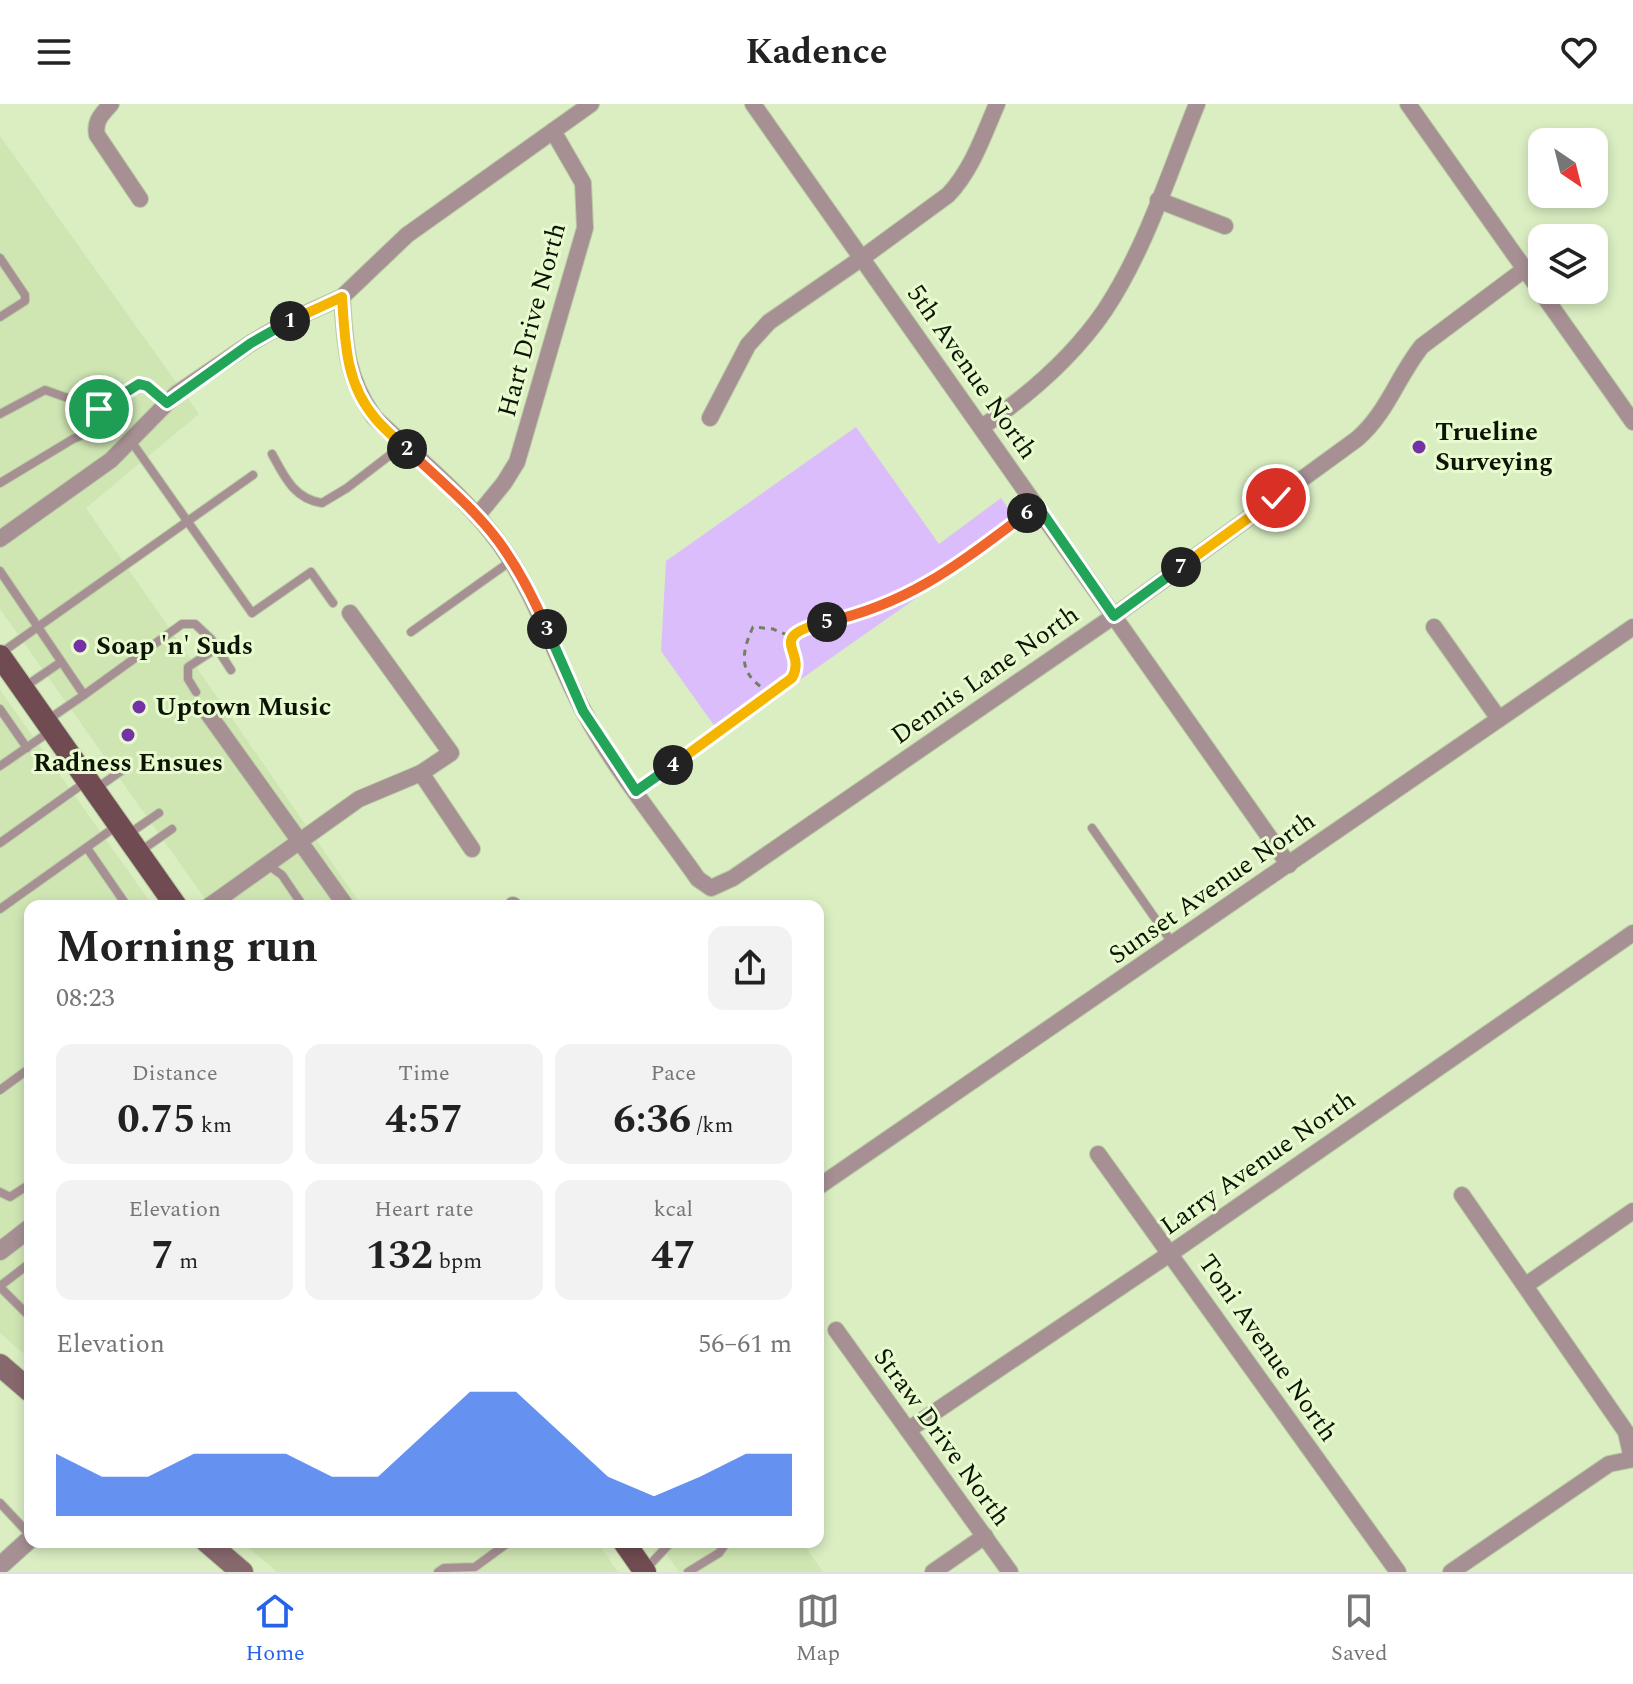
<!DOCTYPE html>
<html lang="en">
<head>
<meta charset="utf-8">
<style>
	:root { --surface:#fff; --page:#f2f2f2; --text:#222; --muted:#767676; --line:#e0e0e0; --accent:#2563eb }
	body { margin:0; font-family:Spectral,serif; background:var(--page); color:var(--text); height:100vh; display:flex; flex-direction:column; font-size:30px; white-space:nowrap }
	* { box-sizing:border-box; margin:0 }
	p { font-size:26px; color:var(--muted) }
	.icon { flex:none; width:44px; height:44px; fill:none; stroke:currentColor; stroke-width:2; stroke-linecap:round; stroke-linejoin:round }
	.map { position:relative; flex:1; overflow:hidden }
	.panel { position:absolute; left:24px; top:796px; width:800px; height:648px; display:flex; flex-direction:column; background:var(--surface); border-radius:16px; box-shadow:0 4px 12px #0003 }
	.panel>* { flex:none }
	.needle { width:52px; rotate:145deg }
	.controls { position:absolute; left:1528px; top:24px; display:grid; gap:16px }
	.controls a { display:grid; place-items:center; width:80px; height:80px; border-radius:16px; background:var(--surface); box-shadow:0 4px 12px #0003; font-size:40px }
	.pin { position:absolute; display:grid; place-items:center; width:68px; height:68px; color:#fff; margin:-34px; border:4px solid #fff; border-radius:50%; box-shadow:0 2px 8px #0007 }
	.km { position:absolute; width:40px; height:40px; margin:-20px; border-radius:50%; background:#222; color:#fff; font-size:22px; line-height:40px; text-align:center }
	.round { display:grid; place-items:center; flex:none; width:84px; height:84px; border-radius:16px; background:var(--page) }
	.summary { display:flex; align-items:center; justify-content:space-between; height:136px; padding:0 32px }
	h1 { font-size:44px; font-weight:700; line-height:60px }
	.figures { display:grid; grid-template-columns:repeat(3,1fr); gap:12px; height:136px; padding:8px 32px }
	.figures div { display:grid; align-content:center; border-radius:16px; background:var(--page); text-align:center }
	.figures b { font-size:40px; font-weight:700 }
	.figures small { font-size:22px; font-weight:400 }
	.figures p { font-size:22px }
	.chart { height:224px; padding:16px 32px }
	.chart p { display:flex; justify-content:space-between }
	.chart svg { width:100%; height:144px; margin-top:8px; fill:var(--accent); opacity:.7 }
	header { display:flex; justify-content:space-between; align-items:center; height:104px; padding:0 32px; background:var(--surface); font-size:36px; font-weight:700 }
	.dock { display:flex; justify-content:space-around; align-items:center; height:112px; border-top:2px solid var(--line); background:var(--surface); font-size:22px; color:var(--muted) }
	.dock a { display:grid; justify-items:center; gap:4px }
	.dock .on { color:var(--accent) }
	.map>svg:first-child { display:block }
	.built { fill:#cfe6b3 }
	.green { fill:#dcbdfb }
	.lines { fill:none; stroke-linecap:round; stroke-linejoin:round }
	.service-casing { stroke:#b9cba4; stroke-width:10 }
	.minor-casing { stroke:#b9cba4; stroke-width:18 }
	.tertiary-casing { stroke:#b9cba4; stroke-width:20 }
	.secondary-casing { stroke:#b9cba4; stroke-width:24 }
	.primary-casing { stroke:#b9cba4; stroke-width:24 }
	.path { stroke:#727f62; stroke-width:3; stroke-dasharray:6 6; stroke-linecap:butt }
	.service { stroke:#a79094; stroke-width:8 }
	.minor { stroke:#a79094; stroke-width:16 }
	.tertiary { stroke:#a79094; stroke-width:18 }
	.secondary { stroke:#87686d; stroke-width:22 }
	.primary { stroke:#704b52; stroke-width:22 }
	.split-1-casing { stroke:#fff; stroke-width:16 }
	.split-2-casing { stroke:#fff; stroke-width:16 }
	.split-3-casing { stroke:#fff; stroke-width:16 }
	.split-4-casing { stroke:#fff; stroke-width:16 }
	.split-5-casing { stroke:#fff; stroke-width:16 }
	.split-6-casing { stroke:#fff; stroke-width:16 }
	.split-7-casing { stroke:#fff; stroke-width:16 }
	.split-8-casing { stroke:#fff; stroke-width:16 }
	.split-1 { stroke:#22a559; stroke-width:10 }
	.split-2 { stroke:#f5b400; stroke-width:10 }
	.split-3 { stroke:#f0652b; stroke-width:10 }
	.split-4 { stroke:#22a559; stroke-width:10 }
	.split-5 { stroke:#f5b400; stroke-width:10 }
	.split-6 { stroke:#f0652b; stroke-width:10 }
	.split-7 { stroke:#22a559; stroke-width:10 }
	.split-8 { stroke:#f5b400; stroke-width:10 }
	.poi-dot { fill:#7532a6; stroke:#e8fbcf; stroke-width:3 }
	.labels { text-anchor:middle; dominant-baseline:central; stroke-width:6; stroke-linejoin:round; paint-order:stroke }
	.street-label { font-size:26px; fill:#0d1305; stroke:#e8fbcf }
	.poi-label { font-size:26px; font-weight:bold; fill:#0d1305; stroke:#e8fbcf; text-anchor:start }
</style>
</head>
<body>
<header><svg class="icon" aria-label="menu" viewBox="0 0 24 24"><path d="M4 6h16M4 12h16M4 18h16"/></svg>Kadence<svg class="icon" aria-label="heart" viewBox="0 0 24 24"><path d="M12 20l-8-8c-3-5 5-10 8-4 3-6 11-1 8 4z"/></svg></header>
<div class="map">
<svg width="1633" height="1468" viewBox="0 0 1633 1468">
	<rect width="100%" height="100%" fill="#daeec2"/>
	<!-- built -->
	<g class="built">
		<polygon points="0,32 199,310 86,404 362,802 210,802 0,505"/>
		<polygon points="0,586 153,802 30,802 30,1255 0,1229"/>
		<polygon points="242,1438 597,1438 618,1468 277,1468"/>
		<polygon points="658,1438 802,1438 823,1468 679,1468"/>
	</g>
	<!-- green -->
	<polygon class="green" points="856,323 939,440 1001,394 1020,421 652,680 649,675 718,627 661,547 666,457"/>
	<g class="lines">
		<!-- service casing -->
		<g class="service-casing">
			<g id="service">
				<polyline points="0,154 25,191 25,197 0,213"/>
				<polyline points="0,310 45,286 99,305 139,280 147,282 167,299"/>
				<polyline points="131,337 252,509 311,468 333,499"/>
				<path d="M272 350C284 372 294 395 322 399L347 384 403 341"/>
				<path d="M0 379 73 335C89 329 97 323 99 305"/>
				<polyline points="0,467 84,591 46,617"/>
				<polyline points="411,528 511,457"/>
				<polyline points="1,549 253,371"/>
				<polyline points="23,584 61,558"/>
				<polyline points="196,588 188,575 188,563 217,544"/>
				<polyline points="84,591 182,520 195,520 211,535 231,566"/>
				<polyline points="0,605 27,644"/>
				<polyline points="0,662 52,626"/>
				<polyline points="94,686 127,663"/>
				<polyline points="1092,724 1173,840"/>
				<polyline points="127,731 159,709"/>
				<polyline points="0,739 87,677"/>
				<polyline points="87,744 127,802"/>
				<polyline points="139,748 172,725"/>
				<polyline points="268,761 282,771 303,802"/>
				<polyline points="0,805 118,721"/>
				<polyline points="0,986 30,964"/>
				<polyline points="0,1088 10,1093 30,1080"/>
				<polyline points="0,1182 30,1159"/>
				<polyline points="0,1183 30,1213"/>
				<polyline points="0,1399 30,1431"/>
				<polyline points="645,1466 671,1438"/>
				<polyline points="438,1468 444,1464 475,1463 509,1438"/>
				<polyline points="688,1468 719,1449 727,1438"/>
			</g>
		</g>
		<!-- minor casing -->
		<g class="minor-casing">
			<g id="minor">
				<path d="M111 0C102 10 94 17 97 31L140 95"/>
				<polyline points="753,0 1289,761"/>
				<polyline points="1408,0 1633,318"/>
				<polyline points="1158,96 1225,122"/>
				<path d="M342 193C345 241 346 273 374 313 416 353 465 392 499 439 537 491 554 552 584 608 616 667 660 721 698 775L711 784 733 774 1114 512 1357 335C1388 308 1397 273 1422 242L1525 165"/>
				<path d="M710 314 748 241 769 218 862 154 948 91C972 66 983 32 997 0"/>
				<path d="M982 323C1029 291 1073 253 1105 206 1146 144 1169 69 1197 0"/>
				<polyline points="477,412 504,379 517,358 585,124 583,79 553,27"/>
				<polyline points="0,435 111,356 176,290 251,239 287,218 342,193 407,131 591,0"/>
				<polyline points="1434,523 1499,615"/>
				<polyline points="207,608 346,802"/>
				<polyline points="421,669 472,745"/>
				<polyline points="513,801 514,802"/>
				<polyline points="209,802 359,695 421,669 451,649 350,509"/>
				<polyline points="1098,1050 1398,1468"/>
				<polyline points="818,1083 1633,523"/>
				<polyline points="1462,1091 1626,1328 1632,1355"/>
				<polyline points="1526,1181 1633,1107"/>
				<polyline points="836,1226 1010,1468"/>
				<polyline points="908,1326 1171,1149 1633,829"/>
				<polyline points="933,1468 985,1432"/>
				<polyline points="1451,1468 1609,1360 1633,1355"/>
			</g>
		</g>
		<!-- tertiary casing -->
		<g class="tertiary-casing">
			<g id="tertiary">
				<polyline points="0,1147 30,1124"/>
				<polyline points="0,1462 30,1435"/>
			</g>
		</g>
		<!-- secondary casing -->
		<g class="secondary-casing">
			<g id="secondary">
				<polyline points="0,1261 30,1287"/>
				<polyline points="207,1438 242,1468"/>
			</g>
		</g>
		<!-- primary casing -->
		<g class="primary-casing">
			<g id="primary">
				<polyline points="0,552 176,802"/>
				<polyline points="624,1438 645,1468"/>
			</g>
		</g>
		<!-- path -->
		<g class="path">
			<path d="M770 589C740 571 739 554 753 523L773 525 792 533"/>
			<path d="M648 679 792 574C800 559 785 545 795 529 821 514 856 513 884 502 937 481 980 444 1024 410"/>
		</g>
		<!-- service -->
		<use href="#service" class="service"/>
		<!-- minor -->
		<use href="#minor" class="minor"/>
		<!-- tertiary -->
		<use href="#tertiary" class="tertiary"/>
		<!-- secondary -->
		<use href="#secondary" class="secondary"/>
		<!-- primary -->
		<use href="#primary" class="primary"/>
	</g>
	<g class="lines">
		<!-- split-1 casing -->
		<g class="split-1-casing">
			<polyline id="split-1" points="99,305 139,280 147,282 167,299 251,239 290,217"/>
		</g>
		<!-- split-2 casing -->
		<g class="split-2-casing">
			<path id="split-2" d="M290 217 342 193C345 236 345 279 375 314 384 325 396 335 407 345"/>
		</g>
		<!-- split-3 casing -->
		<g class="split-3-casing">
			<path id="split-3" d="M407 345C438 375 473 403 499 438 518 464 534 495 547 525"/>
		</g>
		<!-- split-4 casing -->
		<g class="split-4-casing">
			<polyline id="split-4" points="547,525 583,607 636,687 673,661"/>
		</g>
		<!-- split-5 casing -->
		<g class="split-5-casing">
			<path id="split-5" d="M673 661 792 574C808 546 762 533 827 518"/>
		</g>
		<!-- split-6 casing -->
		<g class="split-6-casing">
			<path id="split-6" d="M827 518C911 499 960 459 1027 409"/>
		</g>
		<!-- split-7 casing -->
		<g class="split-7-casing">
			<polyline id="split-7" points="1027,409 1037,401 1114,512 1181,463"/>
		</g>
		<!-- split-8 casing -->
		<g class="split-8-casing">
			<polyline id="split-8" points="1181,463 1276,394"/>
		</g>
		<!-- split-1 -->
		<use href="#split-1" class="split-1"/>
		<!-- split-2 -->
		<use href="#split-2" class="split-2"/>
		<!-- split-3 -->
		<use href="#split-3" class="split-3"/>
		<!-- split-4 -->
		<use href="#split-4" class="split-4"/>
		<!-- split-5 -->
		<use href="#split-5" class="split-5"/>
		<!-- split-6 -->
		<use href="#split-6" class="split-6"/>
		<!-- split-7 -->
		<use href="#split-7" class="split-7"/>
		<!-- split-8 -->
		<use href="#split-8" class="split-8"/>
	</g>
	<!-- markers -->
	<g class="poi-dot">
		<circle cx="1419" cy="343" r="8"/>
		<circle cx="80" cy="542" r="8"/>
		<circle cx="139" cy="603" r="8"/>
		<circle cx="128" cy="631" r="8"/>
	</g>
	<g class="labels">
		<!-- street labels -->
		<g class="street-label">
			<text transform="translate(532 216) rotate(-75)">Hart Drive North</text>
			<text transform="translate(972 268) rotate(55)">5th Avenue North</text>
			<text transform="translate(985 571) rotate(-35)">Dennis Lane North</text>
			<text transform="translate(1212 784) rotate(-35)">Sunset Avenue North</text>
			<text transform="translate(1258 1059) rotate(-35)">Larry Avenue North</text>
			<text transform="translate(1268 1244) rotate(55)">Toni Avenue North</text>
			<text transform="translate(942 1333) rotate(54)">Straw Drive North</text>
		</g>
		<!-- poi labels -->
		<g class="poi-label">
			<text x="1435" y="328">Trueline<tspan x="1435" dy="30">Surveying</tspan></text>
			<text x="96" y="542">Soap 'n' Suds</text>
			<text x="155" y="603">Uptown Music</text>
			<text x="128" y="659" text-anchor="middle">Radness Ensues</text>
		</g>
	</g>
</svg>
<div class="controls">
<a><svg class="needle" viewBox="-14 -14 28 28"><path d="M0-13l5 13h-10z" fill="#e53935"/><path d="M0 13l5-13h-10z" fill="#767676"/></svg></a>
<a><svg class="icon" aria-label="layers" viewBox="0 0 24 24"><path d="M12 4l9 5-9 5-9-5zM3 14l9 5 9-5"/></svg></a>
</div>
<div class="pin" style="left:99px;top:305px;background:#1e9e55"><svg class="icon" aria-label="arrive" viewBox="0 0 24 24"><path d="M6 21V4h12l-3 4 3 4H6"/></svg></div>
<div class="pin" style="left:1276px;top:394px;background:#d93025"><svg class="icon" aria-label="check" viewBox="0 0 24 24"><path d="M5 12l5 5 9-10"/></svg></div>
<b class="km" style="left:290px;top:217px">1</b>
<b class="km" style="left:407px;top:345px">2</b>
<b class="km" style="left:547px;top:525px">3</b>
<b class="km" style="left:673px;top:661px">4</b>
<b class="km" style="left:827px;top:518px">5</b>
<b class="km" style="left:1027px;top:409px">6</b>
<b class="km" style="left:1181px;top:463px">7</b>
<section class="panel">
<div class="summary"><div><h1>Morning run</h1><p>08:23</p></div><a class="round"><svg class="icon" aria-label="share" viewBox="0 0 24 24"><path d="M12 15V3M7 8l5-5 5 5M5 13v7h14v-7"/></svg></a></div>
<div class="figures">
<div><p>Distance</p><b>0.75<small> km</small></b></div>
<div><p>Time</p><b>4:57</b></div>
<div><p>Pace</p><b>6:36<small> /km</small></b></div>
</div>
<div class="figures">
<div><p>Elevation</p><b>7<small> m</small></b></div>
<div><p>Heart rate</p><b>132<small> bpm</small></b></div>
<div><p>kcal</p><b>47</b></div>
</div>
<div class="chart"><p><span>Elevation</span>56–61 m</p>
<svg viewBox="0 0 160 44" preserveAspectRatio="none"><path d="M0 44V25L10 32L20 32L30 25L40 25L50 25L60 32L70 32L80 19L90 6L100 6L110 19L120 32L130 38L140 32L150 25L160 25V44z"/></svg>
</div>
</section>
</div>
<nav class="dock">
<a class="on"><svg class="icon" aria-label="home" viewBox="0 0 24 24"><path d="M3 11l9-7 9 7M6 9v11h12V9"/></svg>Home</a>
<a><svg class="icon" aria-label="map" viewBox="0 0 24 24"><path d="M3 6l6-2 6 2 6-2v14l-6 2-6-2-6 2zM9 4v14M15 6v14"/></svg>Map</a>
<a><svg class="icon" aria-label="saved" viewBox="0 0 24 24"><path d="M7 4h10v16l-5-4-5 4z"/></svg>Saved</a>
</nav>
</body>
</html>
